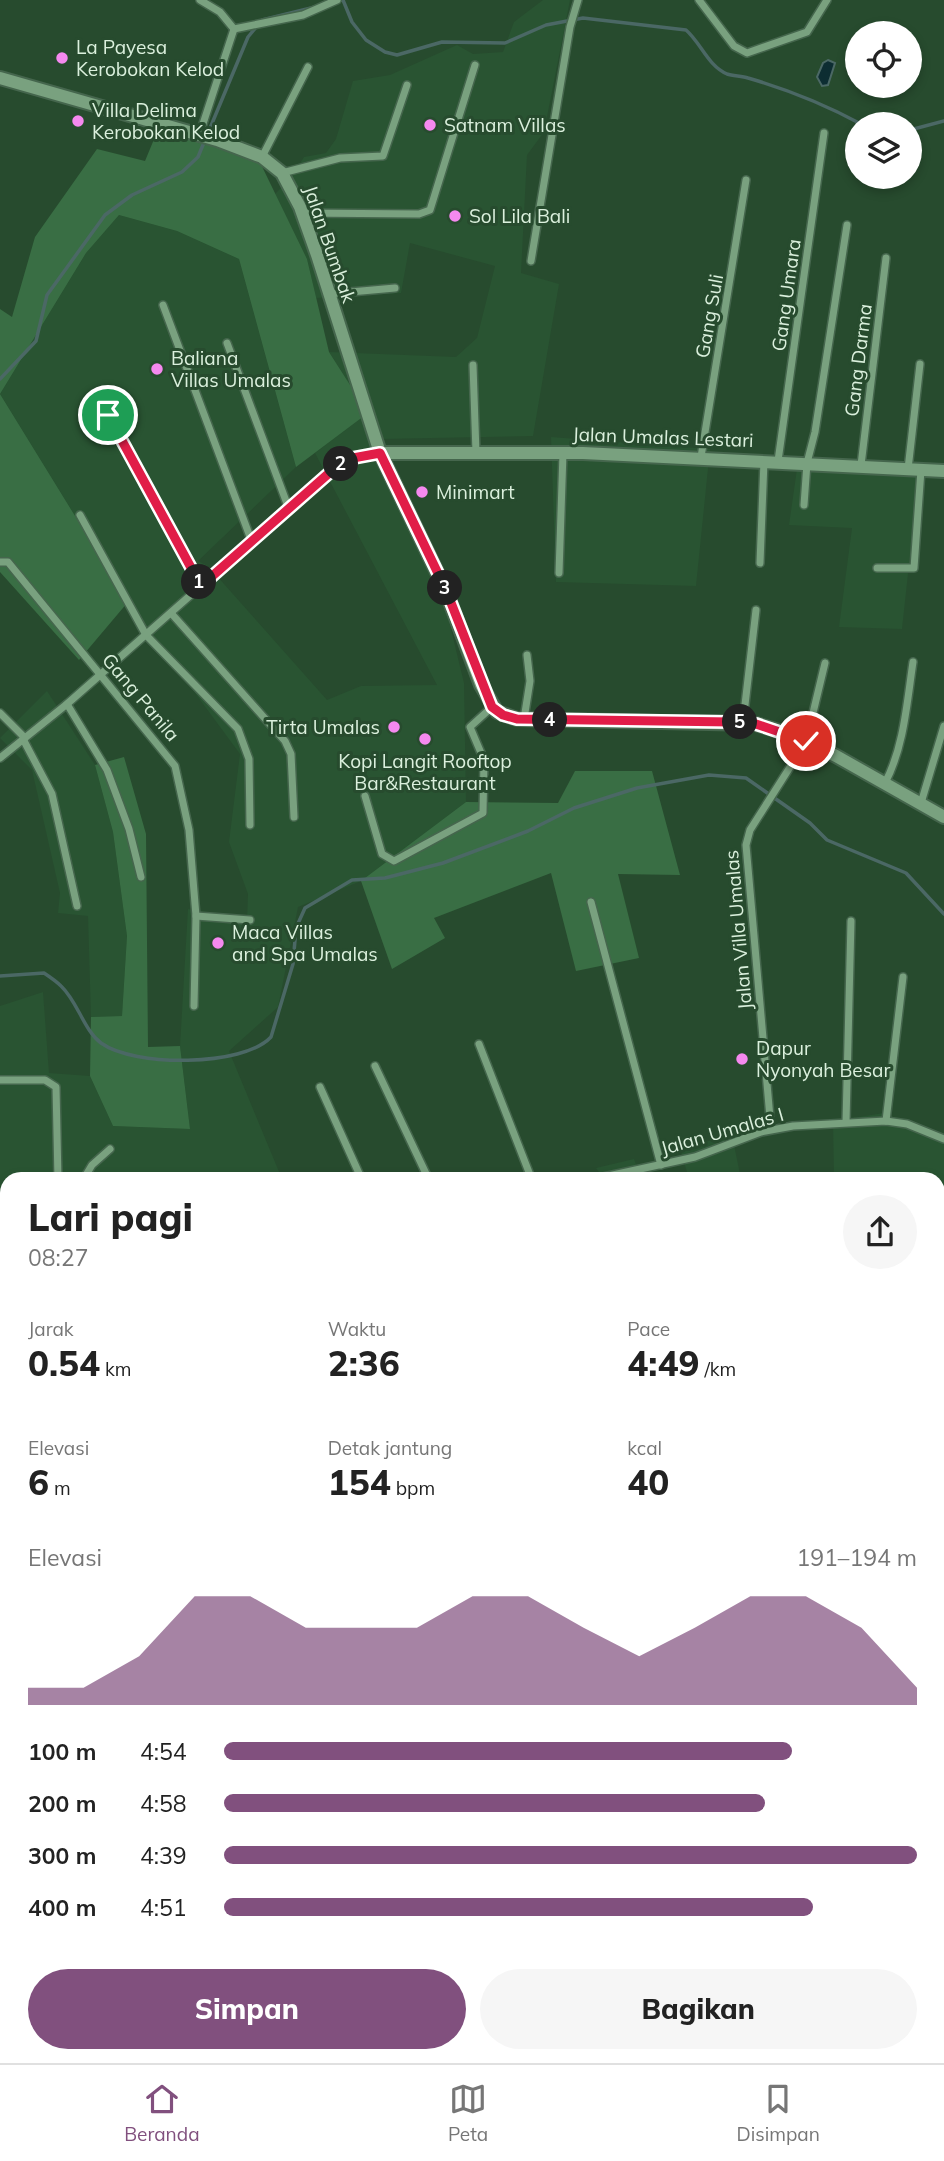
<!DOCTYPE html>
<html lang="id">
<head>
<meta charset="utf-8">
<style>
	:root { --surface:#fff; --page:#f6f6f6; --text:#222; --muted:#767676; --line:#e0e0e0; --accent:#81507e }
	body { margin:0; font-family:Mulish,sans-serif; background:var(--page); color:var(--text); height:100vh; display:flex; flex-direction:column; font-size:26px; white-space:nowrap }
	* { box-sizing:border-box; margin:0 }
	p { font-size:23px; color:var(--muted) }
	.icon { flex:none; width:38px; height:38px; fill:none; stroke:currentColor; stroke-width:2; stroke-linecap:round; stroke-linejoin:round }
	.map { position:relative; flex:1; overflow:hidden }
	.side { position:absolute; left:0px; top:1172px; width:945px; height:891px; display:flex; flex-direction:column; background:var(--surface); border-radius:21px 21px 0 0; box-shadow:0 4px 10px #0003 }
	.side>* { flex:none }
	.fabs { position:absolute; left:845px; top:21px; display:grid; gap:14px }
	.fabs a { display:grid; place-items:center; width:77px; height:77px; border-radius:50%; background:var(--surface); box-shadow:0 4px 10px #0003; font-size:35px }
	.pin { position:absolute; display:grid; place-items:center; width:60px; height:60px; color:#fff; margin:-30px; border:4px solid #fff; border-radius:50%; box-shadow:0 2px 7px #0007 }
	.km { position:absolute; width:35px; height:35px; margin:-18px; border-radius:50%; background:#222; color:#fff; font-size:19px; line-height:35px; text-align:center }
	.round { display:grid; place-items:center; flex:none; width:74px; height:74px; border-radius:37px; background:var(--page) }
	.headline { display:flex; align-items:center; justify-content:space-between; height:119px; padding:0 28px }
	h1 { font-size:38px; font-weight:800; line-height:52px }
	.figures { display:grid; grid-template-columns:repeat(3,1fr); gap:10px; height:119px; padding:7px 28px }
	.figures div { display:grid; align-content:center }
	.figures b { font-size:35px; font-weight:800 }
	.figures small { font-size:19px; font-weight:400 }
	.figures p { font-size:19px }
	.chart { height:196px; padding:14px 28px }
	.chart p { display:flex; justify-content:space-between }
	.chart svg { width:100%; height:126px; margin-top:7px; fill:var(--accent); opacity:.7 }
	.button { display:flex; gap:14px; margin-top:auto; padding:14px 28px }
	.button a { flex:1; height:80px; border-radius:42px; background:var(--accent); color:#fff; font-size:28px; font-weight:800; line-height:80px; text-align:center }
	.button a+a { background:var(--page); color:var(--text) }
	ul { padding:0 28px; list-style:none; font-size:23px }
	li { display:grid; grid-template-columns:112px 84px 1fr; align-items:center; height:52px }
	li i { height:18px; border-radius:9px; background:var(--accent) }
	.tab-bar { display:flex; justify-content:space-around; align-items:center; height:98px; border-top:2px solid var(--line); background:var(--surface); font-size:19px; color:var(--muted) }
	.tab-bar a { display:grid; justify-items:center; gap:4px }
	.tab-bar .selected { color:var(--accent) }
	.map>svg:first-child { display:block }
	.built { fill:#295432 }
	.green { fill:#396e44 }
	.water { fill:#0d2d32; stroke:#4b6865; stroke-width:2 }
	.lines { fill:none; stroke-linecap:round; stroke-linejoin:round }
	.stream { stroke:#4b6865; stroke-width:3.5 }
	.minor-casing { stroke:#45664d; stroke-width:10 }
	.tertiary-casing { stroke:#45664d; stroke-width:16 }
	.secondary-casing { stroke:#45664d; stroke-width:18 }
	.minor { stroke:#79a17f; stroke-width:7 }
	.tertiary { stroke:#79a17f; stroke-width:12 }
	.secondary { stroke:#7da1a2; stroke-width:14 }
	.route-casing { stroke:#fff; stroke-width:14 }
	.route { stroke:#e11d48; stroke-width:9 }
	.poi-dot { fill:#f589ef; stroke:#274b2e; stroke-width:2.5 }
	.labels { text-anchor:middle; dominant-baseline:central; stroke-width:6; stroke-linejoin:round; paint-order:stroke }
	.poi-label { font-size:19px; fill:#dbf0dd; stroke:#274b2e; text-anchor:start }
	.street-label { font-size:19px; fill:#dbf0dd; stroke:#274b2e }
</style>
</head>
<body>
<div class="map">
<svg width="944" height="2063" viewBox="0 0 944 2063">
	<rect width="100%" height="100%" fill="#274b2e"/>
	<!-- built -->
	<g class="built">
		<polygon points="543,0 570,0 544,132 527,155 521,273 559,284 533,436 380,439 385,444 449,621 464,683 466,802 361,881 298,907 278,1007 229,1051 282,1179 7,1180 7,1236 0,1226 0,1006 43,992 49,1073 90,1076 113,1126 190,1129 180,1046 188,909 247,920 248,894 229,842 240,754 128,602 0,394 86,253 119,215 177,231 239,259 296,467 198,561 208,566 327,700 361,686 437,685 315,453 368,413 329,352 456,357 477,338 495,266 410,243 401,293 316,298 307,259 275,194 291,178 304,157 326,153 336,139 353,81 390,75 457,45 473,54 503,52 514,22"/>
		<polygon points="551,437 710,449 696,586 556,582"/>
		<polygon points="798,462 920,463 902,629 839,627 852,528 789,525"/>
		<polygon points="47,691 95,765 113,832 127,936 122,1016 91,1017 88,916 58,913 60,893 32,770 0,738"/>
		<polygon points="884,1113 944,1138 944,1287 938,1287 938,1180 834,1179 833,1121"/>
		<polygon points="732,1135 741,1179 689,1179 680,1148"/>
		<polygon points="634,1159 641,1179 604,1179 596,1168"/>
		<polygon points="88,2056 211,2056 209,2063 87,2063"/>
		<polygon points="811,2056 867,2056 858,2063 811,2063"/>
	</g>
	<!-- green -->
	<g class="green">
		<polygon points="162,120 254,150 307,259 329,352 368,413 296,467 239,259 177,231 119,215 86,253 0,394 128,602 79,660 0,572 0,309 12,317 35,237 97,149 145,161"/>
		<polygon points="124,757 146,834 148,1047 180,1046 190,1129 113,1126 90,1076 91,1017 122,1016 127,936 113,832 95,765"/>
		<polygon points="575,771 652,771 680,875 618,874 639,958 576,971 551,873 434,918 445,938 392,969 361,881 466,802 558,803"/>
		<polygon points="944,1991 944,2063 917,2063 917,2056 938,2056 938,1997"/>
		<polygon points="211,2056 251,2056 250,2063 209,2063"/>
	</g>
	<!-- water -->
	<polygon class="water" points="828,60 835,63 828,85 822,86 817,77 823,63"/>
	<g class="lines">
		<!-- stream -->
		<g class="stream">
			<path d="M336 1 343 0 352 22 366 40 385 52 397 55 442 42 505 43 546 25 583 18 686 30C701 43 708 66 727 74 733 76 742 76 748 78 786 89 826 105 861 124"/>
			<polyline points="910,130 944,121"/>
			<polyline points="208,133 248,37 262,20 315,7"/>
			<polyline points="0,379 36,341 47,295 105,215 132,195 182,172 198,157 205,140"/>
			<path d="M0 976 44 973C50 977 56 981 61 986 78 1002 83 1029 101 1043 134 1067 243 1067 271 1037L293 964 296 928 305 908 352 880 385 878 443 863 528 831 574 808 637 788 709 775 746 778 810 823 827 840 906 873 944 914"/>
		</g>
		<!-- minor casing -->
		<g class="minor-casing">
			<g id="minor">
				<polyline points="200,0 220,12 234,29"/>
				<polyline points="699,0 734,46 747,53 807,32 827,0"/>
				<polyline points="234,29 303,15 337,0"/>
				<polyline points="199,136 234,29"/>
				<polyline points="262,157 308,67"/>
				<polyline points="282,173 340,158 383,156 407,85"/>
				<polyline points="302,213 419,214 430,210 475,65"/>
				<polyline points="531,261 570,27 578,0"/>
				<polyline points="328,294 395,288"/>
				<polyline points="163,305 252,542"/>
				<polyline points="227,343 289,509"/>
				<polyline points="473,365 476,453"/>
				<polyline points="108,414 201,586"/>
				<polyline points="701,457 746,180"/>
				<polyline points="778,461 824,133"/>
				<polyline points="861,465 886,258"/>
				<polyline points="908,469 920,364"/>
				<polyline points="804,505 807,463 815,432 847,225"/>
				<polyline points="80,515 146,635 238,729 249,759 250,825"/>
				<polyline points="0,562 8,562 175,766 189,830 196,916 194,1006"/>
				<polyline points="760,563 764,461"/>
				<polyline points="877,568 914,568 921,470"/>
				<polyline points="559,573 563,453"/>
				<polyline points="171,613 285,741 291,754 294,817"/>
				<polyline points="67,704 107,770 129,829 141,877"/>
				<polyline points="0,713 25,738"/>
				<polyline points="524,719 530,681 527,655"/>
				<polyline points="743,722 756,610"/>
				<polyline points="23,739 52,794 77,906"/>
				<polyline points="0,758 67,704 336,467 353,458 380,453"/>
				<path d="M885 783C904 747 907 702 913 662"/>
				<polyline points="365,796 382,854 394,861 483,813 484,760 470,727 492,707"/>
				<polyline points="921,803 944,726"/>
				<polyline points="591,902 661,1165"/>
				<polyline points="196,916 250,920"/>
				<polyline points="479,1044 532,1180"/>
				<polyline points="375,1066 429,1180"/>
				<polyline points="0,1080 45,1080 56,1087 58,1180"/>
				<polyline points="320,1087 362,1180"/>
				<polyline points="886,1121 903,977"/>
				<polyline points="846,1122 851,921"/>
				<polyline points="771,1129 746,845 750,830 806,742 825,663"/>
				<polyline points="83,1180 92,1165 110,1149"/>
				<polyline points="590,1180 695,1157 761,1132 793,1126 886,1121 907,1124 944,1139"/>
				<polyline points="0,1239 7,1249"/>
				<polyline points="0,1316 7,1321"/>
				<polyline points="5,1739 1,1821 7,1840"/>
				<polyline points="2,1958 4,1919"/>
				<polyline points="274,2063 276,2056"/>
				<polyline points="394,2063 395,2056"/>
				<polyline points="663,2063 664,2056"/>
				<polyline points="708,2063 708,2056"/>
				<polyline points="752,2063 752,2056"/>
				<polyline points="819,2063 819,2056"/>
				<polyline points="858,2063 858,2056"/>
			</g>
		</g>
		<!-- tertiary casing -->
		<g class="tertiary-casing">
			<g id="tertiary">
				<polyline points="0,78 217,140 262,157 282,173 300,207 317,255 380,453 446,591 481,685 497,712 517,719 756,724 795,736 836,756 944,817"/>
				<polyline points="380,453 583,453 944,471"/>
				<polyline points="938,1671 944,1669"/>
				<polyline points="0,1920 7,1916"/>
			</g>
		</g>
		<!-- secondary casing -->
		<g class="secondary-casing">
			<g id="secondary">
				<polyline points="938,2023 944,2019"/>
				<polyline points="881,2063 892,2056"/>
			</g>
		</g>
		<!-- minor -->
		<use href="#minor" class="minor"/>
		<!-- tertiary -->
		<use href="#tertiary" class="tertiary"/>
		<!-- secondary -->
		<use href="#secondary" class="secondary"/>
	</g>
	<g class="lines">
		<!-- route casing -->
		<g class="route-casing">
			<polyline id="route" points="108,415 201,586 336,467 353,458 380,453 446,590 492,707 503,715 517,719 733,722 756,724 806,741"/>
		</g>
		<!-- route -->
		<use href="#route" class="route"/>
	</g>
	<!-- markers -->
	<g class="poi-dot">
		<circle cx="62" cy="58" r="7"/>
		<circle cx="78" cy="121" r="7"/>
		<circle cx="430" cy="125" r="7"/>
		<circle cx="455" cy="216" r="7"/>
		<circle cx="157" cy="369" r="7"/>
		<circle cx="422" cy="492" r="7"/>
		<circle cx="394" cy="727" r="7"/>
		<circle cx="425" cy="739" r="7"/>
		<circle cx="218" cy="943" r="7"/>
		<circle cx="742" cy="1059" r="7"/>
	</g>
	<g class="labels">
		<!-- poi labels -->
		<g class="poi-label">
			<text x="76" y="47">La Payesa<tspan x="76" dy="22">Kerobokan Kelod</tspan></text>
			<text x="92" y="110">Villa Delima<tspan x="92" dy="22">Kerobokan Kelod</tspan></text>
			<text x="444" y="125">Satnam Villas</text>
			<text x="469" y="216">Sol Lila Bali</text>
			<text x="171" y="358">Baliana<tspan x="171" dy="22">Villas Umalas</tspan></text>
			<text x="436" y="492">Minimart</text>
			<text x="380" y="727" text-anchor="end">Tirta Umalas</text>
			<text x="425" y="761" text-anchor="middle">Kopi Langit Rooftop<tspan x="425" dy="22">Bar&amp;Restaurant</tspan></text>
			<text x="232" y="932">Maca Villas<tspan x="232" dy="22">and Spa Umalas</tspan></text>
			<text x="756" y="1048">Dapur<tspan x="756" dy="22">Nyonyah Besar</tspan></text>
		</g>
		<!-- street labels -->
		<g class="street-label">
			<text transform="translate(330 244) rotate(71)">Jalan Bumbak</text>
			<text transform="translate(786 295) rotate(-82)">Gang Umara</text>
			<text transform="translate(709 316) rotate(-80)">Gang Suli</text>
			<text transform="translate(858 360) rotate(-83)">Gang Darma</text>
			<text transform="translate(663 437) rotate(2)">Jalan Umalas Lestari</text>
			<text transform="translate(141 697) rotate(50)">Gang Panila</text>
			<text transform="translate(738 930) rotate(-95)">Jalan Villa Umalas</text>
			<text transform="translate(722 1131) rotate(-16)">Jalan Umalas I</text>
		</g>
	</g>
</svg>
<div class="fabs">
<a><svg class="icon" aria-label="locate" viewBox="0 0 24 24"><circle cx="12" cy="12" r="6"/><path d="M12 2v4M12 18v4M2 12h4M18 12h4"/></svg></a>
<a><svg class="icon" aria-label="layers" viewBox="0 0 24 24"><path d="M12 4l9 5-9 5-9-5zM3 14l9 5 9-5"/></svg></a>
</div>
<div class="pin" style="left:108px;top:415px;background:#1e9e55"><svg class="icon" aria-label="arrive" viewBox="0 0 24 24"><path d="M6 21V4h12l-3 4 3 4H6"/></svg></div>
<div class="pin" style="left:806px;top:741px;background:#d93025"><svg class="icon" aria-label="check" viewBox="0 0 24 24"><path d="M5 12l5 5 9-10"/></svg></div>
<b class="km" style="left:199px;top:582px">1</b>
<b class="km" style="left:341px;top:464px">2</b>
<b class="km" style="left:445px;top:588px">3</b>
<b class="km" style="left:550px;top:720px">4</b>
<b class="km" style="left:740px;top:722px">5</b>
<section class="side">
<div class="headline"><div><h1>Lari pagi</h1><p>08:27</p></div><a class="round"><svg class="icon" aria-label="share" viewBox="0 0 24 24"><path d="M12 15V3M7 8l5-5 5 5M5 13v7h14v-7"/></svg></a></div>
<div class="figures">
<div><p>Jarak</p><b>0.54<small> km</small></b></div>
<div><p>Waktu</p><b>2:36</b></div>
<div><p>Pace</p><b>4:49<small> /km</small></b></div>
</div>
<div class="figures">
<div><p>Elevasi</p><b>6<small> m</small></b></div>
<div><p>Detak jantung</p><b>154<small> bpm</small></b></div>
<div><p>kcal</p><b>40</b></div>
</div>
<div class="chart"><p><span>Elevasi</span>191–194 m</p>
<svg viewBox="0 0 160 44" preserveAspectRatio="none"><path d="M0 44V38L10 38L20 27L30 6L40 6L50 17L60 17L70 17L80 6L90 6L100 17L110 27L120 17L130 6L140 6L150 17L160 38V44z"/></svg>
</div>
<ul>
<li><b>100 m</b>4:54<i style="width:82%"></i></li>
<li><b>200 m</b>4:58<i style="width:78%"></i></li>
<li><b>300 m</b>4:39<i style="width:100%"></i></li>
<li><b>400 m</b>4:51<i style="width:85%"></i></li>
</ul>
<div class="button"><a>Simpan</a><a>Bagikan</a></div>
</section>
</div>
<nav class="tab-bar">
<a class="selected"><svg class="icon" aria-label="home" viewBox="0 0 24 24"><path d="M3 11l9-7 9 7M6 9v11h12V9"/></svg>Beranda</a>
<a><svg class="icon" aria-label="map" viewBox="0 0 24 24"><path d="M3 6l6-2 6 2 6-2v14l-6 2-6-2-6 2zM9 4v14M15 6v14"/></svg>Peta</a>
<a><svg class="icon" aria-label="saved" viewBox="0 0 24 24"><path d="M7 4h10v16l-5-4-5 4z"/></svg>Disimpan</a>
</nav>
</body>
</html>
